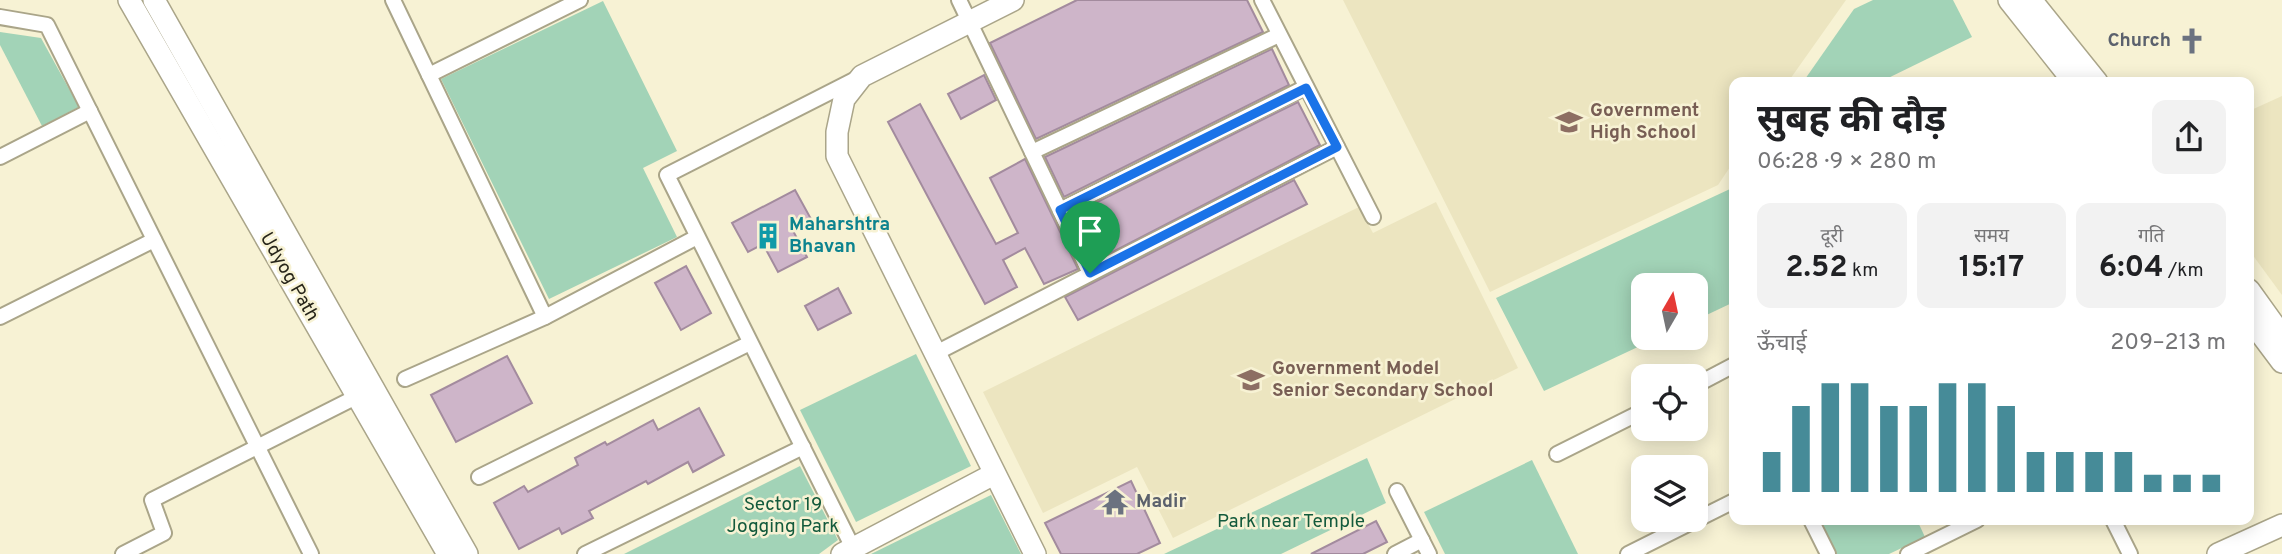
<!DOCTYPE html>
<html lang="hi">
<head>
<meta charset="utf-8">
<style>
	:root { --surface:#fff; --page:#f2f2f2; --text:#202124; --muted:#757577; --accent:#468b98 }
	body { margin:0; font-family:Overpass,"Noto Sans Devanagari",sans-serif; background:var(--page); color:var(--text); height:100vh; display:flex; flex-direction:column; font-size:26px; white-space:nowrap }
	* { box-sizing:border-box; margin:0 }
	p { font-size:23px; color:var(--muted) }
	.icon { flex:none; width:38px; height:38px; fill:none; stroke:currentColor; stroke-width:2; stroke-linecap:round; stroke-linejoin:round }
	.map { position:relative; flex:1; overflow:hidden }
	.panel { position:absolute; left:1729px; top:77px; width:525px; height:448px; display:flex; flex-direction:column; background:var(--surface); border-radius:14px; box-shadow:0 4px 18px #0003 }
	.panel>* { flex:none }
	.needle { width:46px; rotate:9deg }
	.buttons { position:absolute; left:1631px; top:273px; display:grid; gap:14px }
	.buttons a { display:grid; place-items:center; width:77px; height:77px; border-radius:14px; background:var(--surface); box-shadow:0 4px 18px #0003; font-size:35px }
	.pin { position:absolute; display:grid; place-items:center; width:60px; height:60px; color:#fff; margin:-72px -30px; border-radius:50% 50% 50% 0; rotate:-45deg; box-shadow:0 0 7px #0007 }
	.pin .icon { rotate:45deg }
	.round { display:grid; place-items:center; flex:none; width:74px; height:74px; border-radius:14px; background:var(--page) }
	.headline { display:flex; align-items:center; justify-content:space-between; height:119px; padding:0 28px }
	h1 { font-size:38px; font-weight:700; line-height:52px }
	.metrics { display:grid; grid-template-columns:repeat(3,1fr); gap:10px; height:119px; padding:7px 28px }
	.metrics div { display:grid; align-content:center; border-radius:14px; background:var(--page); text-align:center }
	.metrics b { font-size:30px; font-weight:700 }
	.metrics small { font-size:19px; font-weight:400 }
	.metrics p { font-size:19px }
	.chart { height:196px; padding:14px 28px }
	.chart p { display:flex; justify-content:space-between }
	.chart svg { width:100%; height:126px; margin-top:7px; stroke:var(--accent); stroke-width:6 }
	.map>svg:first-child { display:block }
	.built { fill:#ece5c0 }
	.green { fill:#a2d3b7 }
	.building { fill:#ceb5c9; stroke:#a38b9e; stroke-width:2 }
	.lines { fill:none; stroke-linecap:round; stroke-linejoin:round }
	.street-casing { stroke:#aaa589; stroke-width:18 }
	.secondary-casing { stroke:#aaa589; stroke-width:24 }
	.street { stroke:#fff; stroke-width:14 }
	.secondary { stroke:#fff; stroke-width:21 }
	.route-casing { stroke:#fff; stroke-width:14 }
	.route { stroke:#1a73e8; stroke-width:9 }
	.labels { text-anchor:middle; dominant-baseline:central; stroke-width:5; stroke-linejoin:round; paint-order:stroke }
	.worship-label { font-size:19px; font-weight:bold; fill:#5b616d; stroke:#f7f2d4; text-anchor:end }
	.education-label { font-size:19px; font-weight:bold; fill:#785e54; stroke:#f7f2d4; text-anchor:start }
	.culture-label { font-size:19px; font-weight:bold; fill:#0d838f; stroke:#f7f2d4; text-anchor:start }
	.street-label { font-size:19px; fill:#27251a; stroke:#f7f2d4 }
	.park-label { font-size:19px; fill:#135a3c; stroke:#f7f2d4 }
</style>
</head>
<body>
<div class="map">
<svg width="2282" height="554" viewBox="0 0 2282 554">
	<rect width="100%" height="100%" fill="#f7f2d4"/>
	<!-- built -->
	<g class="built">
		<polygon points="1343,0 1846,0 1788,82 1734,82 1734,161 1718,185 1490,292"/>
		<polygon points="2282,96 2282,295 2249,250 2249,111"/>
		<polygon points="1436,202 1518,368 1173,538 1137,467 1043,513 983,392 1359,207 1373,233"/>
	</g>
	<!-- green -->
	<g class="green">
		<polygon points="1873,0 1953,0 1972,37 1880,82 1803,82 1854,9"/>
		<polygon points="603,1 677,151 643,168 677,237 549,299 441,79"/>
		<polygon points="0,32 41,38 79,107 42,126 0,45"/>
		<polygon points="1734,183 1734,302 1696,320 1696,285 1643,285 1643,338 1657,338 1544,391 1496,298 1730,189"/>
		<polygon points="916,354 971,466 856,522 800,410"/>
		<polygon points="1367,458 1386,503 1281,554 1164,554"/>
		<polygon points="1532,460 1578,554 1445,554 1424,512"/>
		<polygon points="800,466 838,540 819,554 624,554"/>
		<polygon points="991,495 1021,554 871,554"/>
		<polygon points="1820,520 1917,520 1925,537 1889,554 1837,554"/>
	</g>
	<!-- building -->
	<g class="building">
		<polygon points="1077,0 1247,0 1263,32 1036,139 990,43"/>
		<polygon points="1272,49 1289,85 1064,197 1045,157"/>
		<polygon points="984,75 996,100 961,119 948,94"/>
		<polygon points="1298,102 1320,145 1095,261 1073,214"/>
		<polygon points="920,104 996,244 1018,233 990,178 1025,159 1078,269 1044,284 1025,248 1003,260 1017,287 985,304 888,122"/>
		<polygon points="1294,180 1307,204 1078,320 1065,297"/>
		<polygon points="795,190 811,219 792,229 807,257 778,272 763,244 748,252 732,223"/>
		<polygon points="686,266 711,313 681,330 655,283"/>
		<polygon points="838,288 851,313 818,330 805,306"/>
		<polygon points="507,356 532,403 456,442 431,395"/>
		<polygon points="699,408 724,455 693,472 688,462 648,484 646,481 589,511 593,518 562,534 559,528 519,549 494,503 524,486 528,492 578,465 575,458 605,442 607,445 653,420 658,430"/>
		<polygon points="1131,481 1160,543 1137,554 1061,554 1045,523"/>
		<polygon points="1376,521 1387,542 1363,554 1311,554"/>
	</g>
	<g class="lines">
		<!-- street casing -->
		<g class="street-casing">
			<g id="street">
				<polyline points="393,0 545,317"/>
				<polyline points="959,0 1090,273"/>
				<polyline points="1262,0 1373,217"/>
				<polyline points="0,17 47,25 311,554"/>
				<polyline points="429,75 580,0"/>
				<polyline points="1032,152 1279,35"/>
				<polyline points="0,157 90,111"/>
				<polyline points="1060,210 1306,87"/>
				<polyline points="0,317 154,240"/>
				<polyline points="934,354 1337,147"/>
				<polyline points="405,379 545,317 697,237"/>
				<polyline points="1696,385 1734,365"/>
				<polyline points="1557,454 1643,411"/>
				<polyline points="479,477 750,343"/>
				<polyline points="1397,491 1429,554"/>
				<polyline points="1811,520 1828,554"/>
				<polyline points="2113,520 2130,554"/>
				<polyline points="853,548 667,175 854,80"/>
				<polyline points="123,554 164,533 152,500 358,396"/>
				<polyline points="585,554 803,447"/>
				<polyline points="1395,554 1422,540"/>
				<polyline points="1628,554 1734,501"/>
				<polyline points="1908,554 1977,520"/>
			</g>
		</g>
		<!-- secondary casing -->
		<g class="secondary-casing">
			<g id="secondary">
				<polyline points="129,0 448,554"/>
				<polyline points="154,0 467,554"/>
				<polyline points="1013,0 862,76 844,99 837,132 837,156 1035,554"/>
				<polyline points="2009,0 2074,82"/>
				<polyline points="2031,0 2097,82"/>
				<polyline points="2249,290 2282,336"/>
				<polyline points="2249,318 2282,362"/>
				<polyline points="842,554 994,474"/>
				<polyline points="2218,554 2282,525"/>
			</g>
		</g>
		<!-- street -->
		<use href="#street" class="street"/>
		<!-- secondary -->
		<use href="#secondary" class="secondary"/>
	</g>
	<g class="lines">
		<!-- route casing -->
		<g class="route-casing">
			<polygon id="route" points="1306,88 1337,147 1090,273 1060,210"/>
		</g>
		<!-- route -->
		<use href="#route" class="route"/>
	</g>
	<!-- icons -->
	<defs>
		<g id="church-bare" transform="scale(2.1)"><path d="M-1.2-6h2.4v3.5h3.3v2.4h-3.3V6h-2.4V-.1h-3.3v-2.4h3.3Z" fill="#6b7280" stroke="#f7f2d4" stroke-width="2.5" paint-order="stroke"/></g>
		<g id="school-bare" transform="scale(2.1)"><path d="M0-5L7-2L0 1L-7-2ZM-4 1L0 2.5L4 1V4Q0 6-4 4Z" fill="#8d6e63" stroke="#f7f2d4" stroke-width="2.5" paint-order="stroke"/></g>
		<g id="building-bare" transform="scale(2.1)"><path d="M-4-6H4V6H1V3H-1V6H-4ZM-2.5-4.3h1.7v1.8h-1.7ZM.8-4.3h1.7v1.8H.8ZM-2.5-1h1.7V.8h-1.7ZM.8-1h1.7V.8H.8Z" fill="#0f9aa8" stroke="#f7f2d4" stroke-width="2.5" paint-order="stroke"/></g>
		<g id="temple-bare" transform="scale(2.1)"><path d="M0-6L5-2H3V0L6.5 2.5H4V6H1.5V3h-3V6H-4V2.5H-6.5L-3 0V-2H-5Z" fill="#6b7280" stroke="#f7f2d4" stroke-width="2.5" paint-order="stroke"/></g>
	</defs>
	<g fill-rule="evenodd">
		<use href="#church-bare" x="2192" y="41"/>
		<use href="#school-bare" x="1569" y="122"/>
		<use href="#building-bare" x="768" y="236"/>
		<use href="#school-bare" x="1251" y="380"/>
		<use href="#temple-bare" x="1115" y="502"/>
	</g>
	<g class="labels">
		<!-- worship labels -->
		<g class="worship-label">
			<text x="2171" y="41">Church</text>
			<text x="1136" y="502" text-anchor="start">Madir</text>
		</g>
		<!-- education labels -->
		<g class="education-label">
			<text x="1590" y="111">Government<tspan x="1590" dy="22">High School</tspan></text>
			<text x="1272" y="369">Government Model<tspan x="1272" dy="22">Senior Secondary School</tspan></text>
		</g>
		<!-- culture labels -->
		<g class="culture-label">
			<text x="789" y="225">Maharshtra<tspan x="789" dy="22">Bhavan</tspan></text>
		</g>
		<!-- street labels -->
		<g class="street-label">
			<text transform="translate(289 277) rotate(60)">Udyog Path</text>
		</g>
		<!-- park labels -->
		<g class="park-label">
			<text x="783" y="505">Sector 19<tspan x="783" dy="22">Jogging Park</tspan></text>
			<text x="1291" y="522">Park near Temple</text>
		</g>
	</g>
</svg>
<div class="buttons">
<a><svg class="needle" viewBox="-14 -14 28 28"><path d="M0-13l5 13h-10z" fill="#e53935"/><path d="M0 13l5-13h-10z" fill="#757577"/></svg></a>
<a><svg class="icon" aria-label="locate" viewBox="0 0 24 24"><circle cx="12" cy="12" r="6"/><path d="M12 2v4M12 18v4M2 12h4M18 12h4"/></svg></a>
<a><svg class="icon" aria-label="layers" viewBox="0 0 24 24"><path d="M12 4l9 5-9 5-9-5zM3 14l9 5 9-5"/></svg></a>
</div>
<div class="pin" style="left:1090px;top:273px;background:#1e9e55"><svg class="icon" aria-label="arrive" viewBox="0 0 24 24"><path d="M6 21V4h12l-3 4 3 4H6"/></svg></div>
<section class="panel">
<div class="headline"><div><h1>सुबह की दौड़</h1><p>06:28 · 9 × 280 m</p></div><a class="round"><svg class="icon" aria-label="share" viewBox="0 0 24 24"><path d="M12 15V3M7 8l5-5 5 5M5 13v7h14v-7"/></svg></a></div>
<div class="metrics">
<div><p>दूरी</p><b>2.52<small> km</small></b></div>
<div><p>समय</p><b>15:17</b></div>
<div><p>गति</p><b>6:04<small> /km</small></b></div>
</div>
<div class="chart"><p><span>ऊँचाई</span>209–213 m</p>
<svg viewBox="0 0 160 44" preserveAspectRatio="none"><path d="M5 44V30M15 44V14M25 44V6M35 44V6M45 44V14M55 44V14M65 44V6M75 44V6M85 44V14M95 44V30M105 44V30M115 44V30M125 44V30M135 44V38M145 44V38M155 44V38"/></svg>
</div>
</section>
</div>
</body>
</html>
